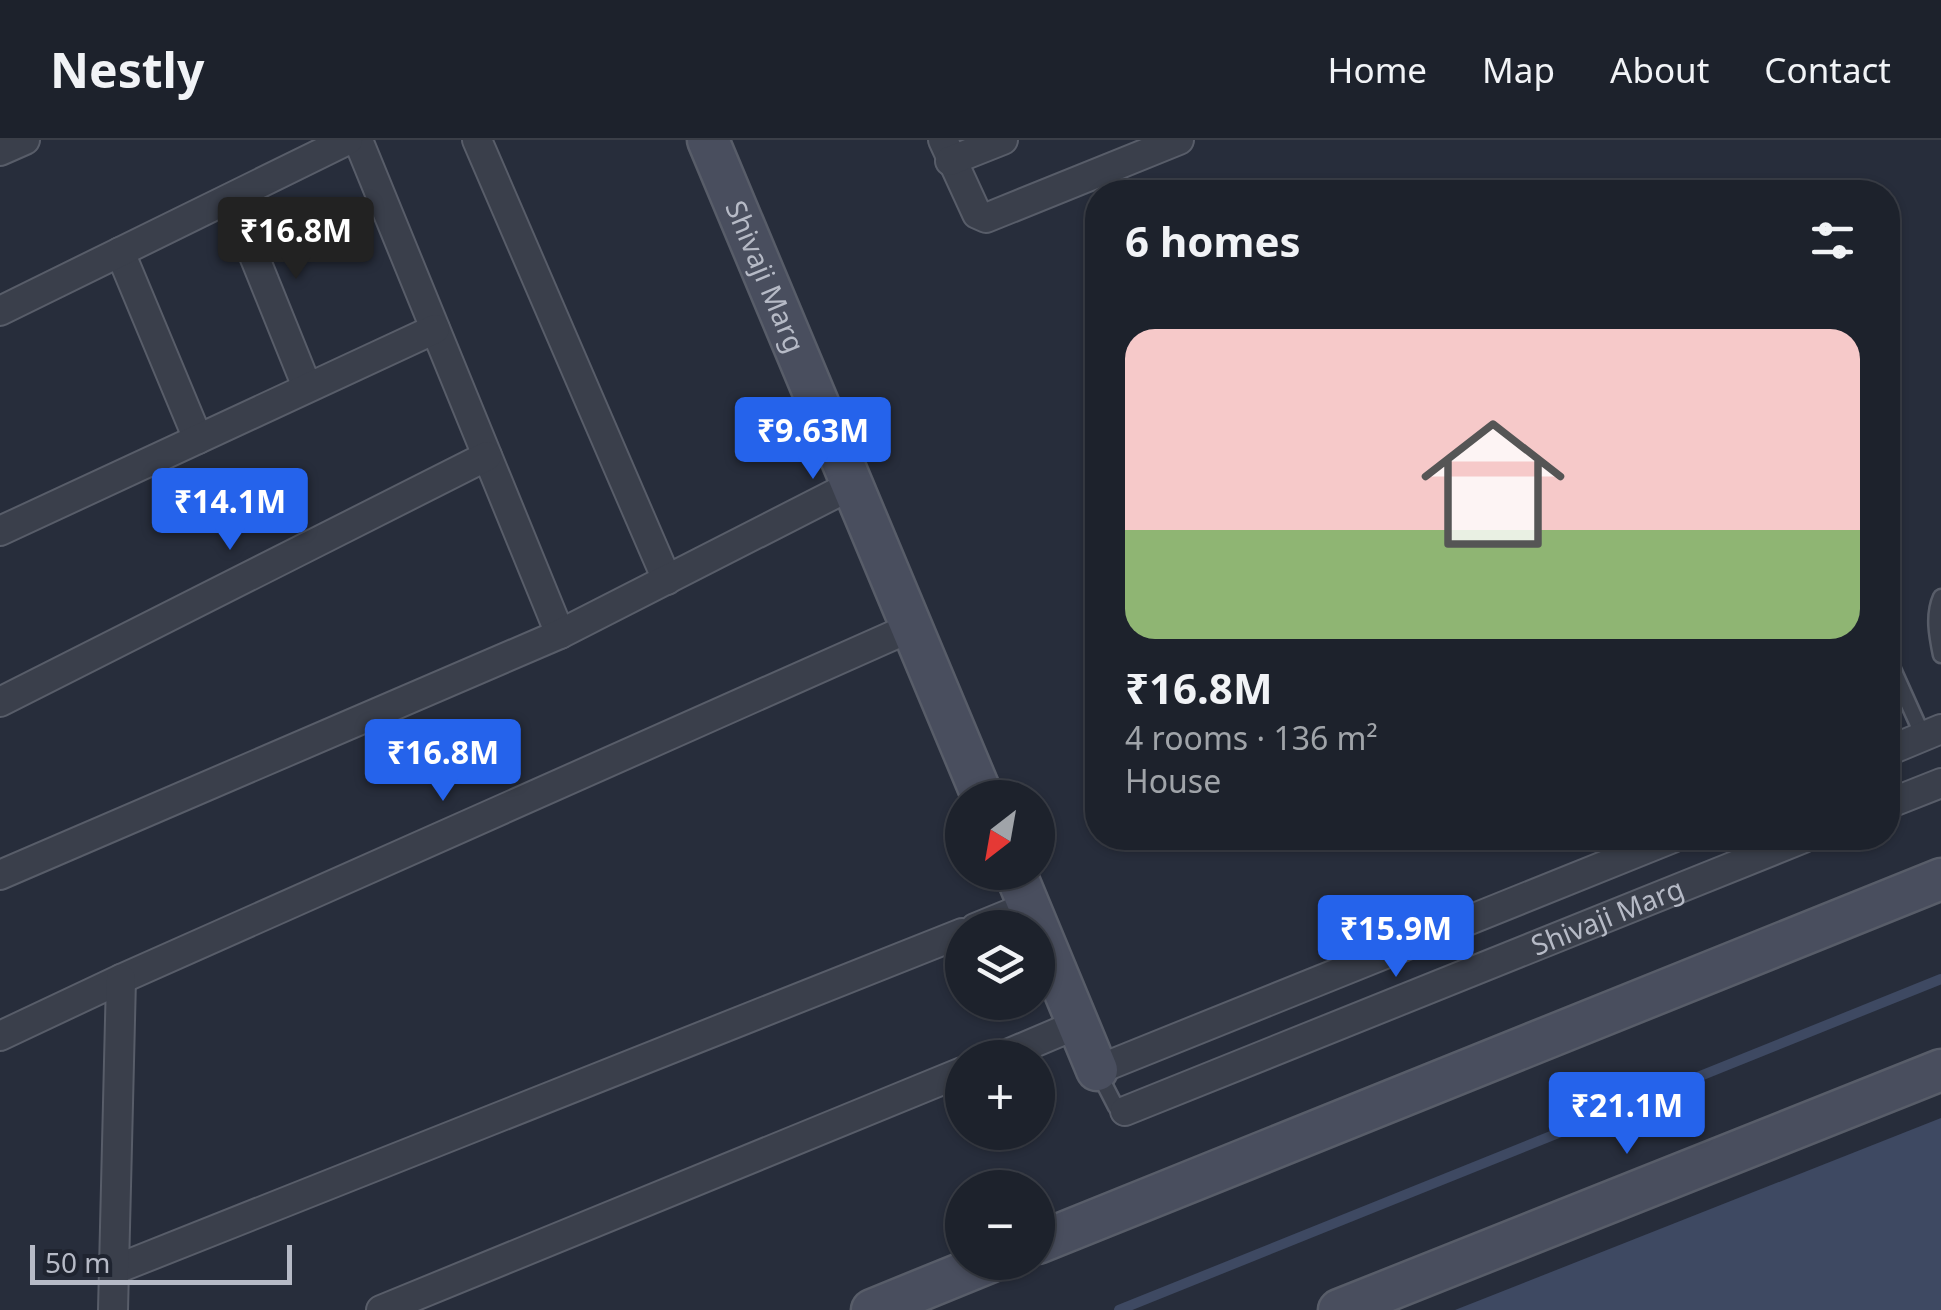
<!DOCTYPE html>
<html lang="en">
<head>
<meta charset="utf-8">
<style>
	:root { --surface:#1d222c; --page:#252a34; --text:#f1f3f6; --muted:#a0a4a9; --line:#3b3f48; --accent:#2563eb }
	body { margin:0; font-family:"Noto Sans",sans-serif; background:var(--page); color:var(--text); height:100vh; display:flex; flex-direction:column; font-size:38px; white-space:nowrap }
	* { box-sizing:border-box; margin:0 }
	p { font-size:32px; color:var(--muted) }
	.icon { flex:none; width:55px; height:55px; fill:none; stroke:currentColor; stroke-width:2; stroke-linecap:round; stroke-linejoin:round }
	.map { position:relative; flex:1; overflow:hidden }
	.drawer { position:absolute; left:1085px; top:40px; width:815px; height:670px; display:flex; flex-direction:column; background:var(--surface); border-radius:40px; box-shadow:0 2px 8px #0004,0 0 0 2px var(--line) }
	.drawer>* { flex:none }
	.needle { width:65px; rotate:211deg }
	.controls { position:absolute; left:945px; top:640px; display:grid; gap:20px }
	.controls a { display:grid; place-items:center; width:110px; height:110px; border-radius:50%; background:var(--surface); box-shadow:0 2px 8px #0004,0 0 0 2px var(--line); font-size:50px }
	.scale { position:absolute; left:30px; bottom:25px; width:262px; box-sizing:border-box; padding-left:10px; border:5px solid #b6bac6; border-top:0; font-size:28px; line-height:35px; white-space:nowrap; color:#b6bac6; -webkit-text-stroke:8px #1f2430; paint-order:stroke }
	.price { position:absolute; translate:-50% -85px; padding:0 22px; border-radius:10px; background:var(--accent); color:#fff; font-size:32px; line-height:65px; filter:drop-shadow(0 2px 5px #0008) }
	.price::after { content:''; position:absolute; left:50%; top:60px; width:30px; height:22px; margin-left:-15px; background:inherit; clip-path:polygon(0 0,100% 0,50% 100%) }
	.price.current { background:#222; color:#fff }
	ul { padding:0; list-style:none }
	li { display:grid; align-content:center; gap:20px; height:530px; padding:0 40px }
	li+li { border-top:2px solid var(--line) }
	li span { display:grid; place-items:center; height:310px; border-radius:30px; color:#555 }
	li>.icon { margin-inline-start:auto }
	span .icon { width:180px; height:180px; fill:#fffc; stroke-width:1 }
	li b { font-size:42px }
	h2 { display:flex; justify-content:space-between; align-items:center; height:120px; padding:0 40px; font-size:42px }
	header { display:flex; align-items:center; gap:60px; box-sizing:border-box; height:140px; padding:0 50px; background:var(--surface); border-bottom:2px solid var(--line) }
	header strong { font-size:48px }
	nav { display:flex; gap:55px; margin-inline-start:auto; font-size:35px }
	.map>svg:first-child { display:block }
	.water { fill:#3e4962 }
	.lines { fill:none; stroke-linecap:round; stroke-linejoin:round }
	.stream { stroke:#3e4962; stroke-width:10 }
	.lane-casing { stroke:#585d69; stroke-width:19 }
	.street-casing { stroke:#585d69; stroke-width:32 }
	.secondary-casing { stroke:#585d69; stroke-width:45 }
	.lane { stroke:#3a3f4b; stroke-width:14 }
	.street { stroke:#3a3f4b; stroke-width:28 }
	.secondary { stroke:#494e5e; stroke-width:40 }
	.labels { text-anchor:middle; stroke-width:8; stroke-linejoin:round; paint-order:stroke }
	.street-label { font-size:28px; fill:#b6bac6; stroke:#1f2430 }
</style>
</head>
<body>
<header>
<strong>Nestly</strong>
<nav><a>Home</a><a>Map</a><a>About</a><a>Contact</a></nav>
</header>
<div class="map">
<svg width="1941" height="1170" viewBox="0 0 1941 1170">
	<rect width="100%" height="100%" fill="#272d3b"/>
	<path class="water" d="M1941 978V1170H1455Z"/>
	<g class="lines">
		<path class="stream" d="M1119 1170 1941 839"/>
		<defs>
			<g id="lane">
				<path d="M1941 457C1933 475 1937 496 1941 515"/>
				<path d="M1888 518 1923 596"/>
				<path d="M1098 932 1116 967 1125 971"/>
			</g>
			<g id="street">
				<path d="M358 0 560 494"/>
				<path d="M477 0 667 440"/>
				<path d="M943 0 977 74 986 78 1179 0"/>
				<path d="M0 11 25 0"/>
				<path d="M950 21 1003 0"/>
				<path d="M231 59 307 247"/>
				<path d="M120 112 198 299"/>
				<path d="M0 171 348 0"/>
				<path d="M0 391 435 189"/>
				<path d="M0 562 487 316"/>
				<path d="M1888 611 1941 589"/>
				<path d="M1888 664 1941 643"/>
				<path d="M0 735 560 494 852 345"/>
				<path d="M975 788 1029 766"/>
				<path d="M0 896 121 839 912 487"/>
				<path d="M998 918 1078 884"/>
				<path d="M1097 930 1673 698"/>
				<path id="s1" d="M1125 971 1804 698"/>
				<path d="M114 1130 962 793"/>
				<path d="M113 1170 121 839"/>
				<path d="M381 1170 962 932"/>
			</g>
			<g id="secondary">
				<path id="s2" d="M708 0 983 658"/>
				<path d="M1015 732 1097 930"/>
				<path d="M1038 1103 1941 739"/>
				<path d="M872 1170 990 1122"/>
				<path d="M1339 1170 1941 930"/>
			</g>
		</defs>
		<use href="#lane" class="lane-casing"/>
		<use href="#street" class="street-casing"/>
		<use href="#secondary" class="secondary-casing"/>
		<use href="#lane" class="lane"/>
		<use href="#street" class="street"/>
		<use href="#secondary" class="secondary"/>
	</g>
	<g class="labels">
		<g class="street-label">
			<text dy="10" stroke="none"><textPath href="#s2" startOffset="148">Shivaji Marg</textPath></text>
			<text dy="10" stroke="none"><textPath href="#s1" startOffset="520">Shivaji Marg</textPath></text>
		</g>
	</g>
</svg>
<div class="controls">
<a><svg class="needle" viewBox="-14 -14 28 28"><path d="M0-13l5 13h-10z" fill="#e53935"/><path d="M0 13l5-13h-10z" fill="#a0a4a9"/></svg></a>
<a><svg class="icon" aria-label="layers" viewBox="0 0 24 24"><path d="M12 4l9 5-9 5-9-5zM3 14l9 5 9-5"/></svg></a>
<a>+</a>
<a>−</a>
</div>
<div class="scale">50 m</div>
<b class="price current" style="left:296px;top:142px">₹16.8M</b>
<b class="price" style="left:813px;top:342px">₹9.63M</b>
<b class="price" style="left:230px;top:413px">₹14.1M</b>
<b class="price" style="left:443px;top:664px">₹16.8M</b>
<b class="price" style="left:1396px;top:840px">₹15.9M</b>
<b class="price" style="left:1627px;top:1017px">₹21.1M</b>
<section class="drawer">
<h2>6 homes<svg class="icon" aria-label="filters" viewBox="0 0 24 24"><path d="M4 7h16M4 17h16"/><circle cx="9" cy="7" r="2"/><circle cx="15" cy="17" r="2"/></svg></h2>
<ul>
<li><span style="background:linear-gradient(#f6c9c9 65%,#8fb573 0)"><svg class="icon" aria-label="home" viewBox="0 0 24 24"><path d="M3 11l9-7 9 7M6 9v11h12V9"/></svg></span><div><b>₹16.8M</b><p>4 rooms · 136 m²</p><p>House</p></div></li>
</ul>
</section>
</div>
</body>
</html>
